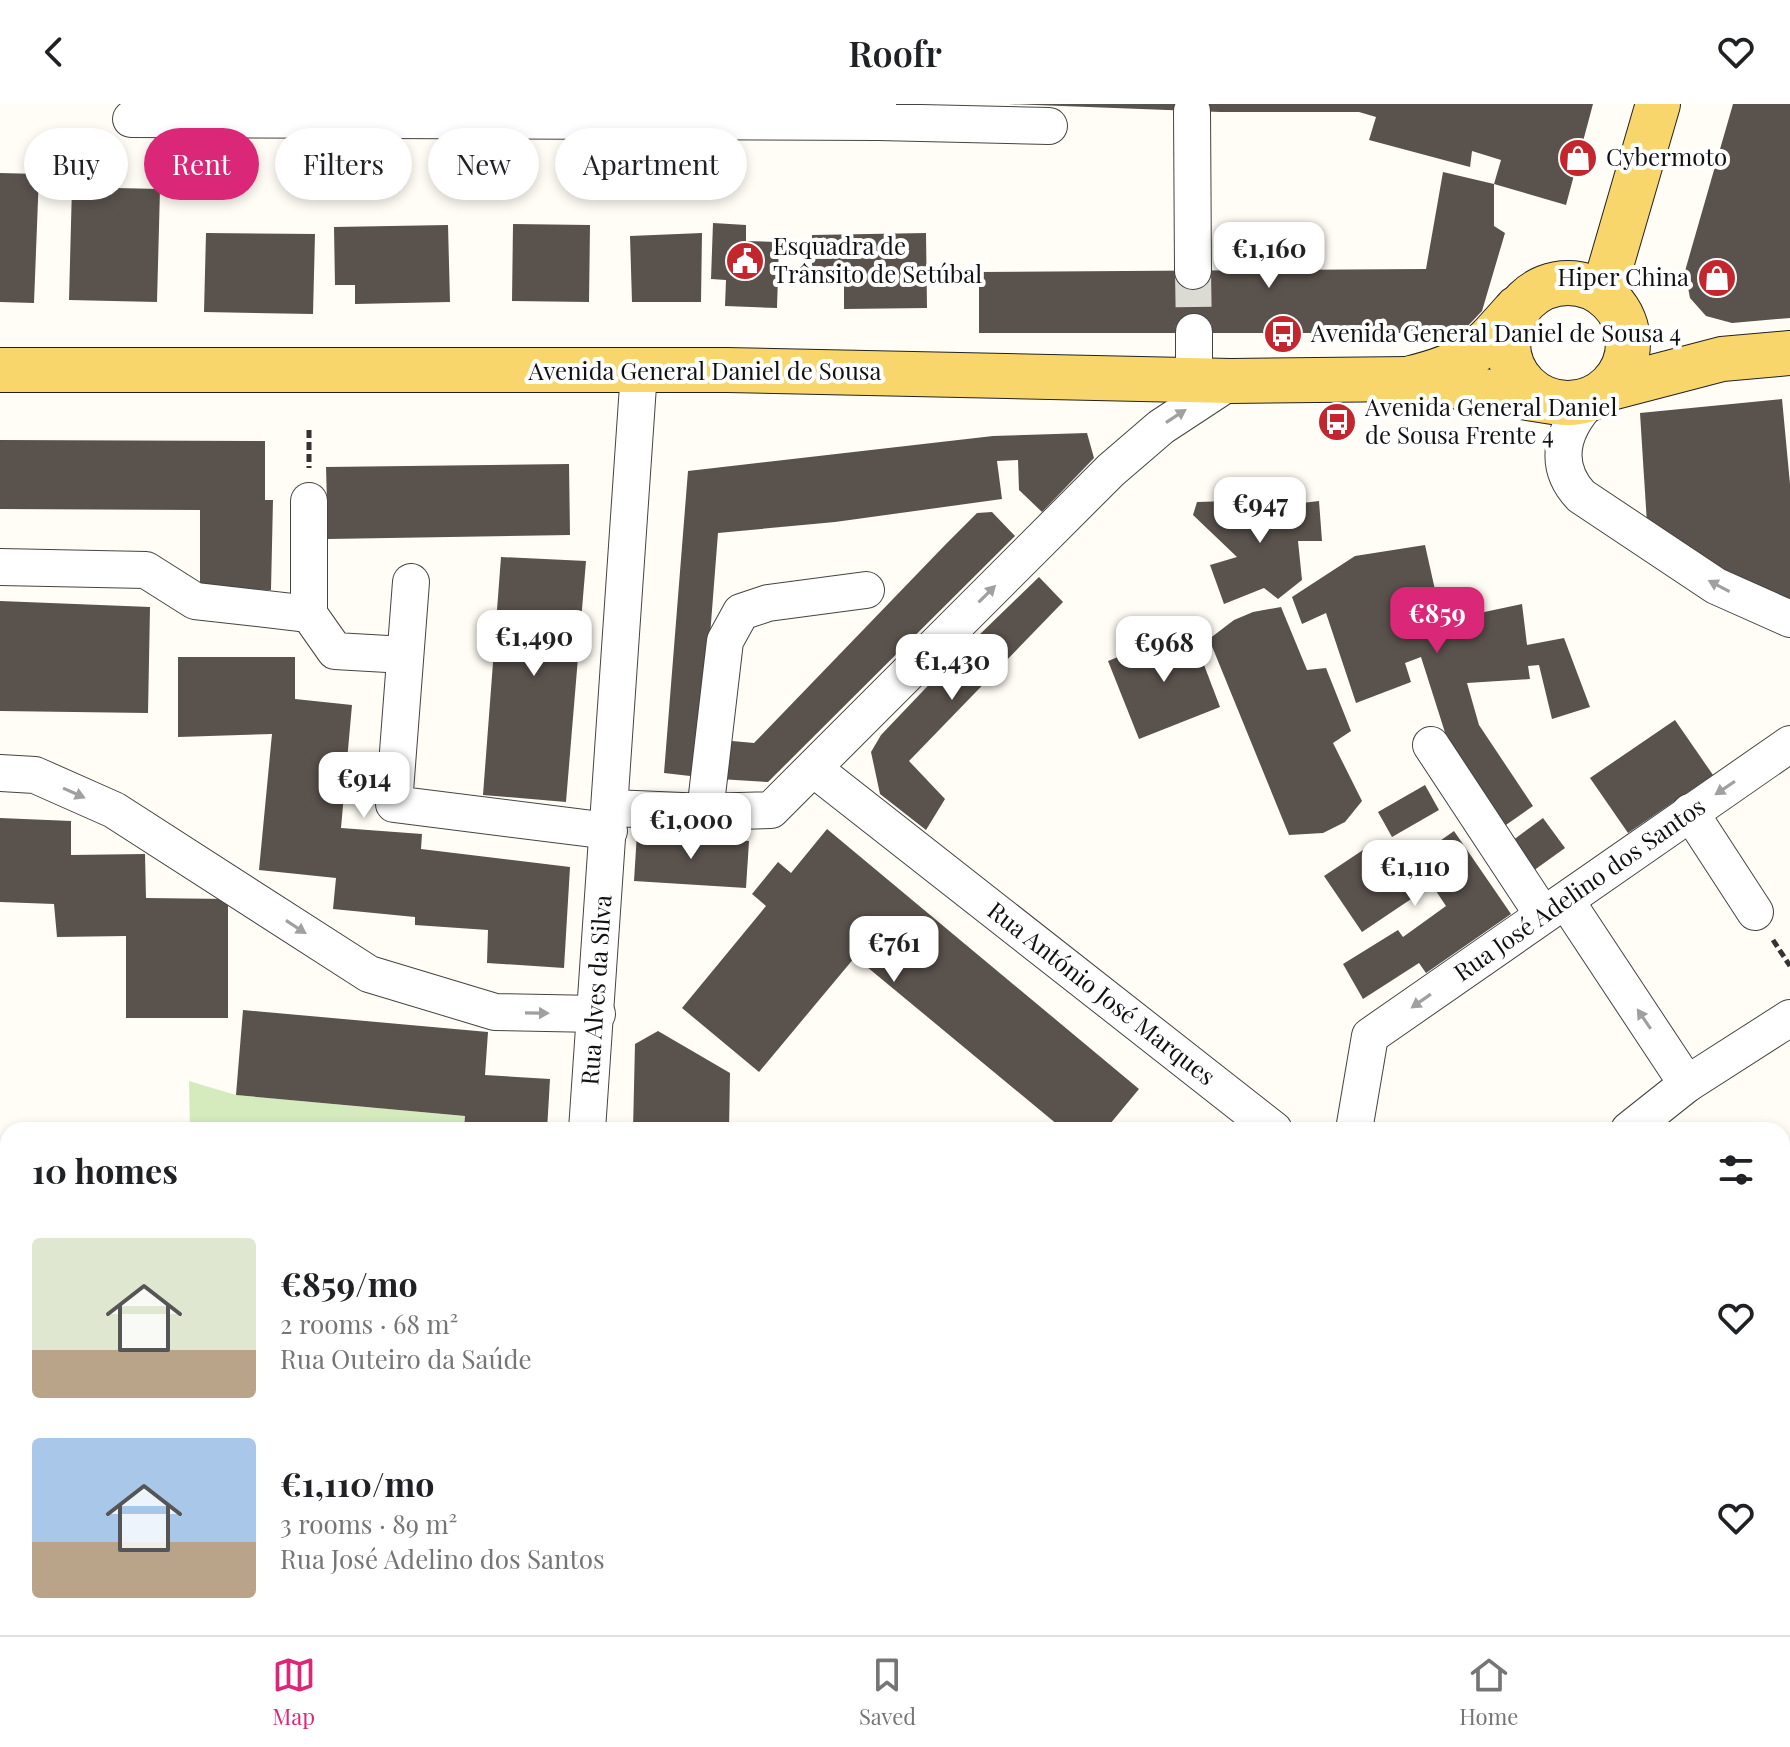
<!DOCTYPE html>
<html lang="en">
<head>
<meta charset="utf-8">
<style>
	:root { --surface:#fff; --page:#f2f2f2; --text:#202124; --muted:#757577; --line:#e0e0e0; --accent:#db2777 }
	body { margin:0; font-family:"Playfair Display",serif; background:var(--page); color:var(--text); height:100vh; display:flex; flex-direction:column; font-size:30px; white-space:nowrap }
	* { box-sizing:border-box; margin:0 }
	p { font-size:26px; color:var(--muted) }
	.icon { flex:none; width:44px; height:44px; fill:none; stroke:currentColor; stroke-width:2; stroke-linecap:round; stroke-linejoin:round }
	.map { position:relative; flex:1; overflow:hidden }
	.sheet { position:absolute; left:0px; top:1018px; width:1790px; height:514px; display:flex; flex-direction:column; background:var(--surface); border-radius:24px 24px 0 0; box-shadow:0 4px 12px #0003 }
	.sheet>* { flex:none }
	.top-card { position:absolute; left:24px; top:24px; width:800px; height:72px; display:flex; gap:16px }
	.price { position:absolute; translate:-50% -68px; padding:0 18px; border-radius:16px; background:#fff; color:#222; font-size:26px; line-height:52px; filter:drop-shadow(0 2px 4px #0008) }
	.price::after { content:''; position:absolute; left:50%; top:48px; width:24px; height:18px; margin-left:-12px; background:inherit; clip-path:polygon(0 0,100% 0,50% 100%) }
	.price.current { background:var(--accent); color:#fff }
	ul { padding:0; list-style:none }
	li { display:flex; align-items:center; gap:24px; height:200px; padding:0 32px }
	li span { display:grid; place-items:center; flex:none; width:224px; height:160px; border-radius:8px; color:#555 }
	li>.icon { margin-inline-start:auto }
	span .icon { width:96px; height:96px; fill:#fffc; stroke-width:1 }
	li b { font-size:34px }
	h2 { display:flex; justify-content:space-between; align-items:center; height:96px; padding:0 32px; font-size:34px }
	.pill { padding:0 28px; border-radius:36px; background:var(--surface); box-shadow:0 4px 12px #0003; font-size:28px; line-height:72px }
	.pill.current { background:var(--accent); color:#fff }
	header { display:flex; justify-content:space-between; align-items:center; height:104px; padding:0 32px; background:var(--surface); font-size:36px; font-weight:600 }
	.dock { display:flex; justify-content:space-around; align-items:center; height:112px; border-top:2px solid var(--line); background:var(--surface); font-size:22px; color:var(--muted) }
	.dock a { display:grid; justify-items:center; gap:4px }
	.dock .current { color:var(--accent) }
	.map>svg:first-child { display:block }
	.green { fill:#d5ebbd }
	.building { fill:#5a524d }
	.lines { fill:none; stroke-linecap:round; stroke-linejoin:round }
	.minor-tunnel { stroke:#dbdad3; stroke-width:36; stroke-dasharray:36 18; stroke-linecap:butt }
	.minor-casing { stroke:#444; stroke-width:38 }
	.major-casing { stroke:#222; stroke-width:46 }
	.path { stroke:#333; stroke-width:5; stroke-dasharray:8 4; stroke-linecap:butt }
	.minor { stroke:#fff; stroke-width:36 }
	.major { stroke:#f9d66b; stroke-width:44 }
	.oneway { fill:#a0a0a0 }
	.labels { text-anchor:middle; stroke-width:8; stroke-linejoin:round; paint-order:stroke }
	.poi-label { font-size:24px; fill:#111; stroke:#fff; text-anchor:start }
	.street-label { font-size:24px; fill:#111; stroke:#fff }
</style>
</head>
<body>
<header><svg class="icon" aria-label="back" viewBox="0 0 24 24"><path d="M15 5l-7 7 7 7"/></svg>Roofr<svg class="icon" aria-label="heart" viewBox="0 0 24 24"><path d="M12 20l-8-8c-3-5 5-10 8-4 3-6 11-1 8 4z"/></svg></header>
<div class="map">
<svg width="1790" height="1531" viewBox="0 0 1790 1531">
	<rect width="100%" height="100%" fill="#fffdf5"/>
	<path class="green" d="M189 977 236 991 465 1012 464 1026H190Z"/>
	<g class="building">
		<path d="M1008 0H1593L1566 101 1494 80 1501 56 1472 47 1470 63 1369 36 1376 13 1359 8H1220Z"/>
		<path d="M1733 0H1790V214L1732 219 1706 212 1690 194 1685 167Z"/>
		<path d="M1443 68 1494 80V122L1505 129 1482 207 1461 229H979V168L1426 165Z"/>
		<path d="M0 69 39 70 34 199 0 198Z"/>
		<path d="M72 83 160 85 157 198 69 196Z"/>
		<path d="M713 119 746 121V137L779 138 777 204 725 202 726 176 711 175Z"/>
		<path d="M513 120 590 121 589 198 512 197Z"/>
		<path d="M448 121 450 198 355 200V181H335L334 123Z"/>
		<path d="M206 129 315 130 313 210 204 208Z"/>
		<path d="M702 129 701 198H632L630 132Z"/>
		<path d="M926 129 927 204 844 205V178H812V131Z"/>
		<path d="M1782 295 1790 380V500L1730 477 1647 420 1640 309Z"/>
		<path d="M1087 329 1094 354 1042 408 1019 386 1018 356 997 357 1002 395 835 418 718 429 699 673 664 669 688 367 993 332Z"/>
		<path d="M0 336 265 337V396H273L271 486 200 485V406L0 405Z"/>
		<path d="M569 360 570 431 328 435 326 363Z"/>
		<path d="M1230 397 1234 407 1319 397 1322 437H1298L1302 476 1278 495 1264 484 1224 500 1210 461 1237 453 1193 411 1197 398Z"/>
		<path d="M992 408 1015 432 768 678 719 675 721 636 754 639 946 440 977 409Z"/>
		<path d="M1425 441 1442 517 1522 500 1527 541 1564 534 1590 603 1552 615 1539 561 1528 562 1530 575 1467 579 1479 621 1533 702 1503 723 1449 641 1421 553 1405 559 1411 578 1356 599 1326 509 1302 520 1292 493 1355 452Z"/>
		<path d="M501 453 586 457 566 698 483 691Z"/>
		<path d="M1039 473 1063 498 909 657 945 695 926 726 880 690 871 648 881 631 942 567Z"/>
		<path d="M0 497 150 503 148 609 0 607Z"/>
		<path d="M1281 503 1307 566 1326 564 1351 627 1333 639 1362 697 1345 718 1323 729 1289 731 1209 535 1234 516 1253 508Z"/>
		<path d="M1190 524 1220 603 1139 635 1108 557Z"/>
		<path d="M178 553H295V595L352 601 341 724 422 730 421 745 570 763 564 864 487 859 488 826 415 821V813L333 805 336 774 259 766 272 630 178 633Z"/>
		<path d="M1675 616 1713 671 1628 729 1590 674Z"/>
		<path d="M1425 681 1439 706 1392 733 1378 708Z"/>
		<path d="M0 714 71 717V751L145 750 146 794 228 795V914H126V832L57 833 54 800 0 798Z"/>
		<path d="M1543 714 1565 744 1533 767 1512 737Z"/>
		<path d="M827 725 1139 985 1105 1026H1064L855 853 759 968 682 904 766 802 752 790 778 758 791 769Z"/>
		<path d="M1454 727 1511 810 1426 869 1419 859 1363 895 1343 860 1398 826 1403 833 1446 802 1432 781 1362 828 1324 772 1375 738 1393 765 1411 752 1413 756Z"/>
		<path d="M637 729 749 737 746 784 634 777Z"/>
		<path d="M243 906 488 928 485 971 550 975 547 1026H464L465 1012 236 991Z"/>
		<path d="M658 927 730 969 729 1026H633L635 940Z"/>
		<path d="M5 1274 8 1275V1450L0 1448V1287Z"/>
		<path d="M769 1524H855L852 1531H767Z"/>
		<path d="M893 1524H971L957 1531H891Z"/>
		<path d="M980 1524H1098L1104 1531H967Z"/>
		<path d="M1102 1524H1158L1150 1531H1108Z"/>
		<path d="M1580 1524H1778L1783 1531H1585Z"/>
	</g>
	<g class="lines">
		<path class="minor-tunnel" d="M1193 167 1194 228"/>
		<defs>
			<g id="minor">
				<path d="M878 0V18L1049 22"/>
				<path d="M1192 7 1193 167"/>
				<path d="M131 15 878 18"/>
				<path d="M1194 228V276"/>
				<path d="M1591 295C1563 324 1551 360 1581 392L1716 482 1790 515"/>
				<path d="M309 397V510"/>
				<path d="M0 463 146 466 195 497 309 510 335 547 405 551"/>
				<path d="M411 478 394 700 609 727"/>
				<path d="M1431 641 1543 811"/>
				<path d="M814 665 1274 1026"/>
				<path d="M0 669 35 671 114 706 369 870 495 908 597 910"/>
				<path d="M612 704 705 708 771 706 1111 366 1161 323 1231 277"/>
				<path d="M705 708 725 537 741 508 768 499 866 486"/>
				<path d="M1690 708 1755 808"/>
				<path d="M1566 797 1687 980"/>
				<path d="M587 1026 639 267"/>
				<path d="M1354 1026 1370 932 1790 640"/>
				<path d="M1629 1026 1687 980 1790 914"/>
				<path d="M1782 1158 1790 1164"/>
				<path d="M0 1265 8 1260"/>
				<path d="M0 1490 8 1493"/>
				<path d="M95 1524 115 1531"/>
				<path d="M694 1524 696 1531"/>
				<path d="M1275 1531 1276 1524"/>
			</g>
			<g id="major">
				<circle cx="1568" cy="239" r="60"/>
				<path d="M1603 189 1658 0"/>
				<path d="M0 266H727L1231 277 1409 275 1553 298"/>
				<path d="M1411 274C1469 260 1478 248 1517 204"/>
				<path d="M1607 285 1722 255 1790 249"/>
			</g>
		</defs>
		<use href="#minor" class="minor-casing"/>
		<use href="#major" class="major-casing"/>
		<g class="path">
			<path d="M309 326V364"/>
			<path d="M1773 836 1790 862"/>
		</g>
		<use href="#minor" class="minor"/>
		<use href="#major" class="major"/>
	</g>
	<defs><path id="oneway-solid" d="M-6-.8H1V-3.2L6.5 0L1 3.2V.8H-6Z" transform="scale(2)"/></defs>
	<g class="oneway">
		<use href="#oneway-solid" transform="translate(1176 312) rotate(-33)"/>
		<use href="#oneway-solid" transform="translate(1719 482) rotate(-152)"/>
		<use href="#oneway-solid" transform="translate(987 490) rotate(-45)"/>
		<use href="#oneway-solid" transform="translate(1725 684) rotate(146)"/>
		<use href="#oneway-solid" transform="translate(74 689) rotate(24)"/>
		<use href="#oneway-solid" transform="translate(296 823) rotate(33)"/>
		<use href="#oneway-solid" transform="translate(1421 897) rotate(145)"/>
		<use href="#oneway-solid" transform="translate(537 909) rotate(1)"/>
		<use href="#oneway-solid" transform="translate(1644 915) rotate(-124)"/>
	</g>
	<defs>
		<symbol id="shop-disc" viewBox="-11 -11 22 22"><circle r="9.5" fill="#c4262e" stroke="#fff"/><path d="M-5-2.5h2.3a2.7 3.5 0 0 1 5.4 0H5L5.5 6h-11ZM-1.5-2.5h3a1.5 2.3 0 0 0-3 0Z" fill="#fff"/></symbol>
		<symbol id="civic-disc" viewBox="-11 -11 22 22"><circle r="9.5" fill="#c4262e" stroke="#fff"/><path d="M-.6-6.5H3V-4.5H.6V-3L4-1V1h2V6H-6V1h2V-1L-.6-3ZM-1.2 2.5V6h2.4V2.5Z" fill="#fff"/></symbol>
		<symbol id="bus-disc" viewBox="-11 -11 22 22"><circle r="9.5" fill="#c4262e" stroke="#fff"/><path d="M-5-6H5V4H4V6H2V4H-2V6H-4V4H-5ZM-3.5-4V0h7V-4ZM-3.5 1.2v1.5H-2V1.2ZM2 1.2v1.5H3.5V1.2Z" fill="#fff"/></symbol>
	</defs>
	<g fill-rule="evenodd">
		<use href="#shop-disc" x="1556" y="32" width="44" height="44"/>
		<use href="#civic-disc" x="723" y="135" width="44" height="44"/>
		<use href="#shop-disc" x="1695" y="152" width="44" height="44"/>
		<use href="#bus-disc" x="1261" y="208" width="44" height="44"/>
		<use href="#bus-disc" x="1315" y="296" width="44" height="44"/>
	</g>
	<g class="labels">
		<g class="poi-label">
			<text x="1606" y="62">Cybermoto</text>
			<text x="773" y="151">Esquadra de<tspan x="773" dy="28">Trânsito de Setúbal</tspan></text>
			<text x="1689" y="182" text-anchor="end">Hiper China</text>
			<text x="1311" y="238">Avenida General Daniel de Sousa 4</text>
			<text x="1365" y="312">Avenida General Daniel<tspan x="1365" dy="28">de Sousa Frente 4</tspan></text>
		</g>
		<g class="street-label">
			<text x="705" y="276">Avenida General Daniel de Sousa</text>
			<text transform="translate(1580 786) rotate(-35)" y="8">Rua José Adelino dos Santos</text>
			<text transform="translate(597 886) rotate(-86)" y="8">Rua Alves da Silva</text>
			<text transform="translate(1101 890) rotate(38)" y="8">Rua António José Marques</text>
		</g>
	</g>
</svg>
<b class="price" style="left:1269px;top:186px">€1,160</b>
<b class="price" style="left:1260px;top:441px">€947</b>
<b class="price current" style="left:1437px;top:551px">€859</b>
<b class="price" style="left:534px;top:574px">€1,490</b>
<b class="price" style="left:1164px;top:580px">€968</b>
<b class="price" style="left:952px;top:598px">€1,430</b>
<b class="price" style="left:364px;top:716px">€914</b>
<b class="price" style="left:691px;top:757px">€1,000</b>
<b class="price" style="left:1415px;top:804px">€1,110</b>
<b class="price" style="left:894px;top:880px">€761</b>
<div class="top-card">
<a class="pill">Buy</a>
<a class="pill current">Rent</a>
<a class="pill">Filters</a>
<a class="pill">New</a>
<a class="pill">Apartment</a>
</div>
<section class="sheet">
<h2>10 homes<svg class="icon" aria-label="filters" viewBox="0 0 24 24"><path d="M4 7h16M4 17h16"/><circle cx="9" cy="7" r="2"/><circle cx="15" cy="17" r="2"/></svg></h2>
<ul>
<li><span style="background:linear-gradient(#dfe7d0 70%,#b9a48a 0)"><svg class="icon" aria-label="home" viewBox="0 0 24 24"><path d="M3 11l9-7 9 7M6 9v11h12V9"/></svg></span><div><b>€859/mo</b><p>2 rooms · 68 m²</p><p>Rua Outeiro da Saúde</p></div><svg class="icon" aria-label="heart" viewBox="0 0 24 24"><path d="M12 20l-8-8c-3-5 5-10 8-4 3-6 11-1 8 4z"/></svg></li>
<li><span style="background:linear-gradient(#a9c7e8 65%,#b9a48a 0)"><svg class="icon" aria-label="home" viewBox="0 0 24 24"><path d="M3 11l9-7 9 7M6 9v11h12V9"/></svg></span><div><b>€1,110/mo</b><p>3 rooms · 89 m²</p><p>Rua José Adelino dos Santos</p></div><svg class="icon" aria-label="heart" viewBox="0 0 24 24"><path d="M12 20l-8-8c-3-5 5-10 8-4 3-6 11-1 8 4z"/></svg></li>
</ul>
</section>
</div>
<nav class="dock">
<a class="current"><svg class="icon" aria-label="map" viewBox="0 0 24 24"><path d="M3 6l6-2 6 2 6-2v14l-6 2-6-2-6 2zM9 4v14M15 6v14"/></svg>Map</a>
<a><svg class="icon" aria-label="saved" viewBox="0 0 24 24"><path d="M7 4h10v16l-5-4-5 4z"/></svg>Saved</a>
<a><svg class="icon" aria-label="home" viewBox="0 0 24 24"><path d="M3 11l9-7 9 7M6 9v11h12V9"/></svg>Home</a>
</nav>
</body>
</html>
